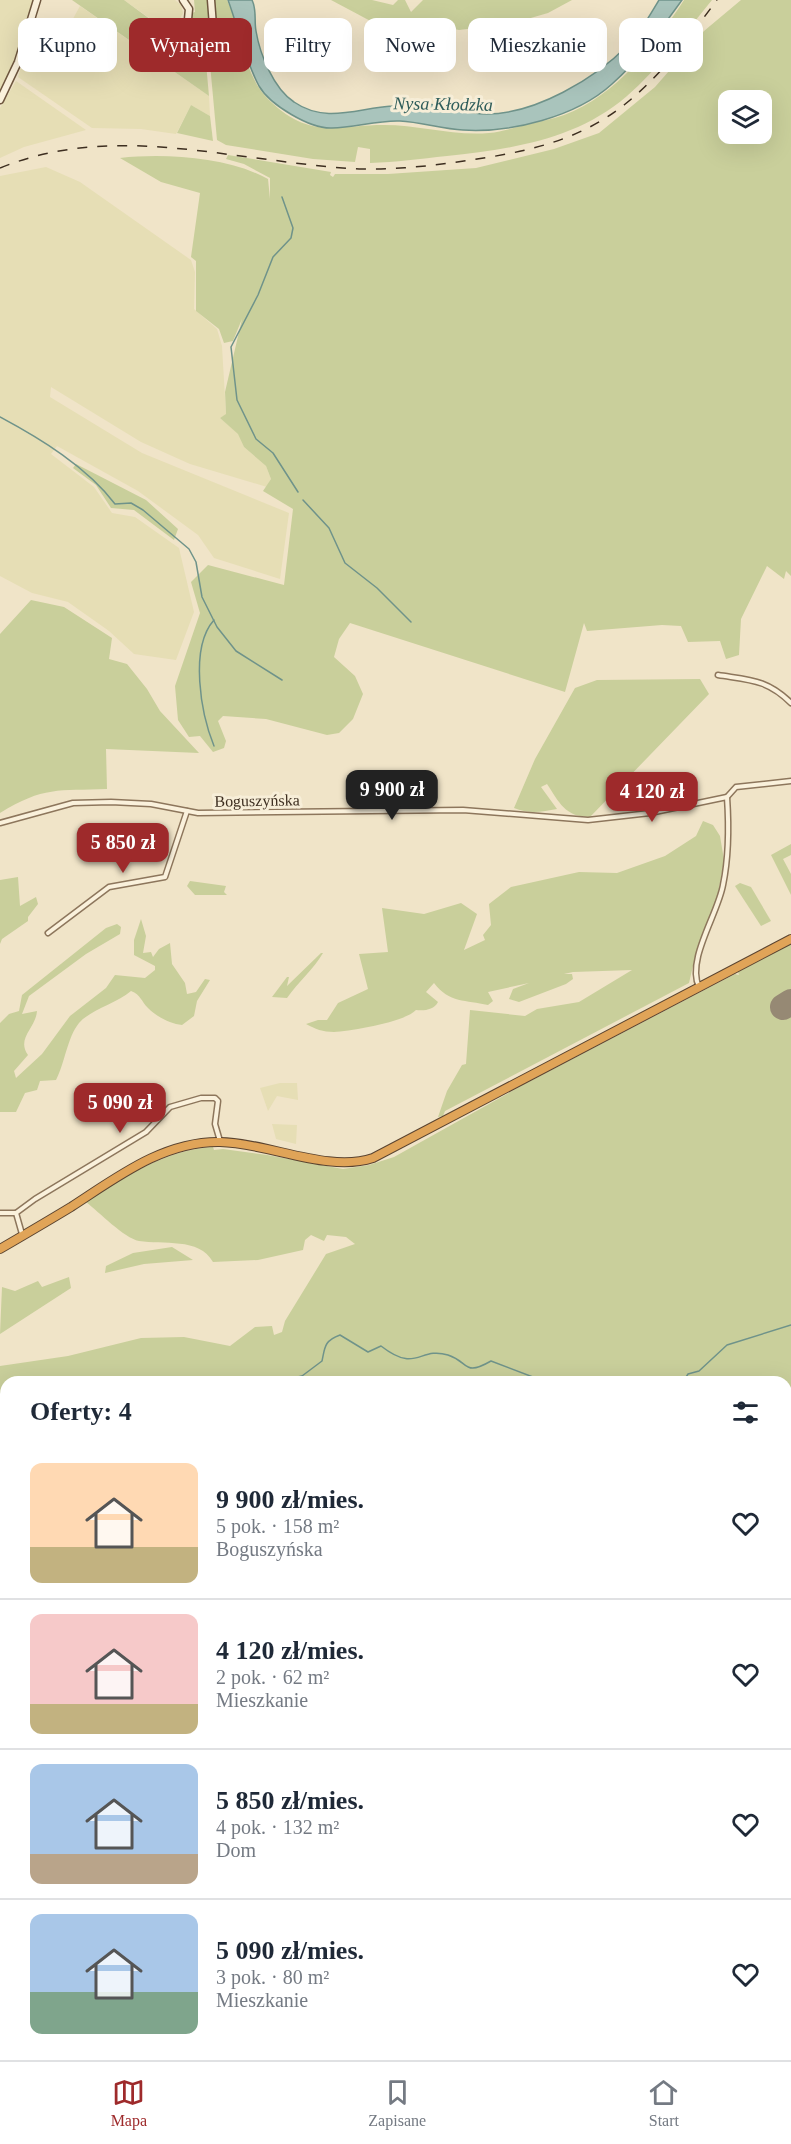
<!DOCTYPE html>
<html lang="pl">
<head>
<meta charset="utf-8">
<style>
	:root { --surface:#fff; --page:#f6f6f7; --text:#1f2937; --muted:#747a83; --line:#e0e1e3; --accent:#9e2a2b }
	body { margin:0; font-family:Georgia,serif; background:var(--page); color:var(--text); height:100vh; display:flex; flex-direction:column; font-size:22px; white-space:nowrap }
	* { box-sizing:border-box; margin:0 }
	p { font-size:20px; color:var(--muted) }
	.icon { flex:none; width:33px; height:33px; fill:none; stroke:currentColor; stroke-width:2; stroke-linecap:round; stroke-linejoin:round }
	.map { position:relative; flex:1; overflow:hidden }
	.details { position:absolute; left:0px; top:1376px; width:792px; height:686px; display:flex; flex-direction:column; background:var(--surface); border-radius:18px 18px 0 0; box-shadow:0 6px 24px #0002 }
	.details>* { flex:none }
	.hud { position:absolute; left:18px; top:18px; width:756px; height:54px; display:flex; gap:12px }
	.buttons { position:absolute; left:718px; top:90px; display:grid; gap:12px }
	.buttons a { display:grid; place-items:center; width:54px; height:54px; border-radius:12px; background:var(--surface); box-shadow:0 6px 24px #0002; font-size:30px }
	.price { position:absolute; translate:-50% -51px; padding:0 14px; border-radius:12px; background:var(--accent); color:#fff; font-size:20px; line-height:39px; filter:drop-shadow(0 2px 3px #0008) }
	.price::after { content:''; position:absolute; left:50%; top:36px; width:18px; height:14px; margin-left:-9px; background:inherit; clip-path:polygon(0 0,100% 0,50% 100%) }
	.price.active { background:#222; color:#fff }
	ul { padding:0; list-style:none }
	li { display:flex; align-items:center; gap:18px; height:150px; padding:0 30px }
	li+li { border-top:2px solid var(--line) }
	li span { display:grid; place-items:center; flex:none; width:168px; height:120px; border-radius:12px; color:#555 }
	li>.icon { margin-inline-start:auto }
	span .icon { width:72px; height:72px; fill:#fffc; stroke-width:1 }
	li b { font-size:26px }
	h2 { display:flex; justify-content:space-between; align-items:center; height:72px; padding:0 30px; font-size:26px }
	.chip { padding:0 21px; border-radius:12px; background:var(--surface); box-shadow:0 6px 24px #0002; font-size:21px; line-height:54px }
	.chip.active { background:var(--accent); color:#fff }
	.tab-bar { display:flex; justify-content:space-around; align-items:center; height:84px; border-top:2px solid var(--line); background:var(--surface); font-size:16px; color:var(--muted) }
	.tab-bar a { display:grid; justify-items:center; gap:3px }
	.tab-bar .active { color:var(--accent) }
	.map>svg:first-child { display:block }
	.farmland { fill:#e6deb5 }
	.green { fill:#c9cf9b; fill-rule:evenodd }
	.water { fill:#a9c4bc; stroke:#6f938a; stroke-width:1.5 }
	.lines { fill:none; stroke-linecap:round; stroke-linejoin:round }
	.stream { stroke:#6f938a; stroke-width:1.5 }
	.runway { stroke:#968974; stroke-width:26 }
	.street-casing { stroke:#8d765c; stroke-width:7 }
	.secondary-casing { stroke:#6f573f; stroke-width:9 }
	.highway-casing { stroke:#5b4430; stroke-width:10 }
	.street { stroke:#faf1dc; stroke-width:4 }
	.secondary { stroke:#faf1dc; stroke-width:6 }
	.highway { stroke:#e0a458; stroke-width:8 }
	.rail { stroke:#3d2e20; stroke-width:1.5; stroke-dasharray:10 10; stroke-linecap:butt }
	.labels { text-anchor:middle; stroke-width:6; stroke-linejoin:round; paint-order:stroke }
	.street-label { font-size:16px; fill:#3d2e20; stroke:#f7eed8 }
	.water-label { font-size:18px; font-style:italic; fill:#2f5d5a; stroke:#f7eed8 }
</style>
</head>
<body>
<div class="map">
<svg width="791" height="2060" viewBox="0 0 791 2060">
	<rect width="100%" height="100%" fill="#f0e4c8"/>
	<g class="farmland">
		<path d="M0 0H33L14 63 0 93Z"/>
		<path d="M124 0H175L181 5 183 13 172 34Z"/>
		<path d="M80 6 209 96 210 116 191 105 176 134 141 129 92 128 18 77 32 31 57 48Z"/>
		<path d="M16 81 86 130 24 147 0 158V108Z"/>
		<path d="M46 167 80 182 191 260 195 272 194 309 217 329 222 346 226 415 220 418 239 434 244 447 266 466 271 479 267 487 190 464 141 442 51 387 50 397 142 453 289 513 280 579 214 558 198 535 138 491 57 446 51 454 94 487 112 513 135 517 179 548 194 612 176 660 134 654 109 631 68 602 32 593 0 576V176Z"/>
		<path d="M280 1083H297L298 1100 277 1096 268 1111 260 1088Z"/>
		<path d="M272 1124 297 1125 296 1144 276 1139Z"/>
		<path d="M6 1455V1612H0V1504Z"/>
	</g>
	<g class="green">
		<path d="M72 0H124L177 39 186 15 195 12 194 0H227C242 32 243 75 269 100 310 140 336 125 384 125 419 125 453 136 489 133 502 132 516 127 529 124 540 121 553 119 564 115 617 95 654 46 684 0H712C685 33 659 68 627 96 576 140 511 149 447 156 420 159 396 162 370 163V149L358 147 355 162 313 159 226 145 217 140 210 64 203 59 188 56 179 43 184 56 206 63 209 96Z"/>
		<path d="M331 0H372L393 5 398 0H405L411 12 423 0H572L548 13 510 24 459 30 435 25H378Z"/>
		<path d="M741 0H791V576L786 571 784 579 767 566 741 619 739 655 726 659 720 641 688 642 681 626 662 625 587 631 584 623 565 692 350 623 339 639 334 657 355 676 363 694 353 719 339 733 327 735 266 719 223 716 218 721 226 741 224 748 213 752 200 736 189 737 178 720 175 686 200 613 191 582 208 565 284 585 293 509 263 491 271 479 266 466 244 447 238 434 220 418 226 414 225 392 242 319 233 341 224 343 219 329 196 311V261L191 257 200 193 161 182 120 158C165 153 228 157 268 179L270 199V178L244 164 226 159 228 155 331 172 330 175 333 177 335 174H388L476 168 554 149 599 133 655 87 704 31ZM762 100V134H729V100Z"/>
		<path d="M191 105 210 116 213 141 177 133Z"/>
		<path d="M76 464 146 500 178 529 174 540 134 510 111 508 96 485 73 468Z"/>
		<path d="M31 600 64 607 112 638 109 659 127 664 147 689 160 711 199 753 106 749 107 789C58 791 44 786 0 813V634Z"/>
		<path d="M700 679 709 694 590 817C565 817 559 802 547 784L541 787 557 809C542 812 528 814 514 808L535 759 575 688 597 680Z"/>
		<path d="M703 821 713 825 720 836 724 860 717 900 696 953 689 983 445 1111 443 1116 438 1117 447 1091 462 1065 466 1064 470 1010 525 1016 537 1009 579 1002 632 970 573 972 564 974H572L573 979 566 984 519 1002 509 999 513 989 529 983 488 992 493 1001 488 1005C466 1000 449 1003 434 983L426 992 438 1002C434 1010 424 1011 416 1010 405 1022 351 1031 334 1032 323 1032 315 1029 306 1024L318 1020H327L338 1003 368 989 359 954 388 952 382 908 424 914 461 903 477 914 464 950 485 940 483 935 491 925 489 904 511 887 579 872 617 873 665 856 696 836Z"/>
		<path d="M791 844V855L783 859 791 874V895L771 855Z"/>
		<path d="M18 877 20 906 36 897 38 904 28 917V921L2 939 0 944V880Z"/>
		<path d="M190 881 226 886 224 892 227 895H195L187 886Z"/>
		<path d="M740 883 751 887 771 921 761 926 735 886Z"/>
		<path d="M141 919 146 936 143 953 151 952 153 957 159 949 170 943 172 964 185 983 187 994 196 992 205 979 210 980 197 1001 194 1016 182 1025C170 1024 156 1016 148 1008 141 1001 141 995 131 991 117 1003 90 1010 79 1023 67 1038 65 1063 56 1080L40 1081 37 1090 25 1093 16 1112H0V1023L9 1014 19 1011 22 995 106 928 117 924 121 927 120 934 86 954 29 996 22 1014 37 1011C36 1028 16 1038 28 1055L14 1071 16 1078 42 1054 70 1016 106 988 115 975 145 978 155 970V966L134 955V940Z"/>
		<path d="M791 944V1841H786V1382H6V1416L0 1417V1366L68 1356 141 1338 184 1337 230 1346 255 1327 272 1326 274 1335 282 1332 285 1321 326 1254 355 1244 346 1237 327 1235 324 1241 311 1235 305 1240 303 1250 258 1260 213 1262C199 1237 163 1245 139 1241 124 1238 99 1212 86 1202 124 1177 165 1150 213 1147L214 1150 223 1149 267 1155 343 1169 369 1165 394 1157 523 1085 735 974 739 975 738 972Z"/>
		<path d="M321 953H323C314 969 298 982 287 998L272 997 287 977H289L287 986Z"/>
		<path d="M172 1247 193 1260 144 1264 105 1273 106 1266 133 1253Z"/>
		<path d="M69 1277 71 1288 0 1334 2 1287 15 1291 38 1281 42 1287Z"/>
		<path d="M0 1612H6V1735L0 1736Z"/>
		<path d="M151 2055H443L444 2060H153Z"/>
	</g>
	<path class="water" d="M228 0H252C257 10 254 21 256 31 260 55 274 89 294 102 326 124 358 108 392 106 404 105 417 103 429 104 448 107 467 114 487 114 535 114 595 79 628 45 640 33 650 15 659 0H682C661 29 639 60 612 84 576 117 511 133 463 130 442 129 421 122 400 121 377 120 354 128 332 128 310 129 270 105 259 86 245 60 238 27 228 0Z"/>
	<g class="lines">
		<g class="stream">
			<path d="M282 197 293 228 291 238 273 257 258 295 231 347 237 400 256 439 273 453 298 492"/>
			<path d="M0 417C41 439 87 467 115 504L131 503 143 510 189 549 196 562 202 597 217 627 236 651 282 680"/>
			<path d="M303 500 329 528 345 563 377 588 411 622"/>
			<path d="M214 620C189 648 201 714 214 746"/>
			<path d="M122 1382 125 1379 128 1382"/>
			<path d="M274 1382 302 1376 322 1361C325 1347 324 1341 340 1335L368 1352 381 1346C417 1374 419 1346 448 1355 470 1362 463 1377 491 1361L546 1382"/>
			<path d="M683 1382 688 1374 699 1371 727 1345 791 1325"/>
			<path d="M0 1405 6 1401"/>
			<path d="M786 1802 791 1801"/>
			<path d="M0 1914 6 1912"/>
			<path d="M786 2007 791 2012"/>
		</g>
		<path class="runway" d="M783 1007 791 1002"/>
		<defs>
			<g id="street">
				<path d="M718 675C749 680 767 679 791 703"/>
				<path d="M0 823 73 803 111 802 151 804 198 813 463 810 588 820 650 813 727 797 736 787 791 781"/>
				<path d="M48 933 109 887 165 877 187 811"/>
				<path d="M699 987C686 960 718 914 723 885 729 856 729 826 727 797"/>
				<path d="M0 1213H16"/>
				<path d="M22 1234 16 1213 35 1199 146 1132 170 1107 201 1098H215L218 1101 215 1124 220 1141"/>
				<path d="M786 1862 791 1857"/>
				<path d="M786 1868 791 1878"/>
				<path d="M454 2055 455 2060"/>
			</g>
			<g id="secondary">
				<path d="M183 0 189 9 186 40 194 46 201 44 213 26 211 0"/>
				<path d="M0 100 18 62 37 0"/>
				<path d="M0 1908 6 1905"/>
				<path d="M786 2000 791 2007"/>
			</g>
			<path id="highway" d="M0 1249C24 1235 48 1221 71 1207 116 1178 163 1141 220 1142 269 1143 328 1173 373 1158L791 939"/>
		</defs>
		<use href="#street" class="street-casing"/>
		<use href="#secondary" class="secondary-casing"/>
		<use href="#highway" class="highway-casing"/>
		<use href="#street" class="street"/>
		<use href="#secondary" class="secondary"/>
		<use href="#highway" class="highway"/>
		<path class="rail" d="M0 168C77 137 152 144 233 155 275 160 317 167 359 169 403 170 447 164 490 157 539 149 585 136 624 105 661 76 689 37 717 0"/>
	</g>
	<g class="labels">
		<g class="street-label">
			<text transform="translate(257 800) rotate(-1)" y="6">Boguszyńska</text>
		</g>
		<g class="water-label">
			<text transform="translate(443 104) rotate(1)" y="6">Nysa Kłodzka</text>
		</g>
	</g>
</svg>
<div class="buttons">
<a><svg class="icon" aria-label="layers" viewBox="0 0 24 24"><path d="M12 4l9 5-9 5-9-5zM3 14l9 5 9-5"/></svg></a>
</div>
<b class="price active" style="left:392px;top:821px">9 900 zł</b>
<b class="price" style="left:652px;top:823px">4 120 zł</b>
<b class="price" style="left:123px;top:874px">5 850 zł</b>
<b class="price" style="left:120px;top:1134px">5 090 zł</b>
<div class="hud">
<a class="chip">Kupno</a>
<a class="chip active">Wynajem</a>
<a class="chip">Filtry</a>
<a class="chip">Nowe</a>
<a class="chip">Mieszkanie</a>
<a class="chip">Dom</a>
</div>
<section class="details">
<h2>Oferty: 4<svg class="icon" aria-label="filters" viewBox="0 0 24 24"><path d="M4 7h16M4 17h16"/><circle cx="9" cy="7" r="2"/><circle cx="15" cy="17" r="2"/></svg></h2>
<ul>
<li><span style="background:linear-gradient(#ffd9b3 70%,#c2b280 0)"><svg class="icon" aria-label="home" viewBox="0 0 24 24"><path d="M3 11l9-7 9 7M6 9v11h12V9"/></svg></span><div><b>9 900 zł/mies.</b><p>5 pok. · 158 m²</p><p>Boguszyńska</p></div><svg class="icon" aria-label="heart" viewBox="0 0 24 24"><path d="M12 20l-8-8c-3-5 5-10 8-4 3-6 11-1 8 4z"/></svg></li>
<li><span style="background:linear-gradient(#f6c9c9 75%,#c2b280 0)"><svg class="icon" aria-label="home" viewBox="0 0 24 24"><path d="M3 11l9-7 9 7M6 9v11h12V9"/></svg></span><div><b>4 120 zł/mies.</b><p>2 pok. · 62 m²</p><p>Mieszkanie</p></div><svg class="icon" aria-label="heart" viewBox="0 0 24 24"><path d="M12 20l-8-8c-3-5 5-10 8-4 3-6 11-1 8 4z"/></svg></li>
<li><span style="background:linear-gradient(#a9c7e8 75%,#b9a48a 0)"><svg class="icon" aria-label="home" viewBox="0 0 24 24"><path d="M3 11l9-7 9 7M6 9v11h12V9"/></svg></span><div><b>5 850 zł/mies.</b><p>4 pok. · 132 m²</p><p>Dom</p></div><svg class="icon" aria-label="heart" viewBox="0 0 24 24"><path d="M12 20l-8-8c-3-5 5-10 8-4 3-6 11-1 8 4z"/></svg></li>
<li><span style="background:linear-gradient(#a9c7e8 65%,#7fa58c 0)"><svg class="icon" aria-label="home" viewBox="0 0 24 24"><path d="M3 11l9-7 9 7M6 9v11h12V9"/></svg></span><div><b>5 090 zł/mies.</b><p>3 pok. · 80 m²</p><p>Mieszkanie</p></div><svg class="icon" aria-label="heart" viewBox="0 0 24 24"><path d="M12 20l-8-8c-3-5 5-10 8-4 3-6 11-1 8 4z"/></svg></li>
</ul>
</section>
</div>
<nav class="tab-bar">
<a class="active"><svg class="icon" aria-label="map" viewBox="0 0 24 24"><path d="M3 6l6-2 6 2 6-2v14l-6 2-6-2-6 2zM9 4v14M15 6v14"/></svg>Mapa</a>
<a><svg class="icon" aria-label="saved" viewBox="0 0 24 24"><path d="M7 4h10v16l-5-4-5 4z"/></svg>Zapisane</a>
<a><svg class="icon" aria-label="home" viewBox="0 0 24 24"><path d="M3 11l9-7 9 7M6 9v11h12V9"/></svg>Start</a>
</nav>
</body>
</html>
